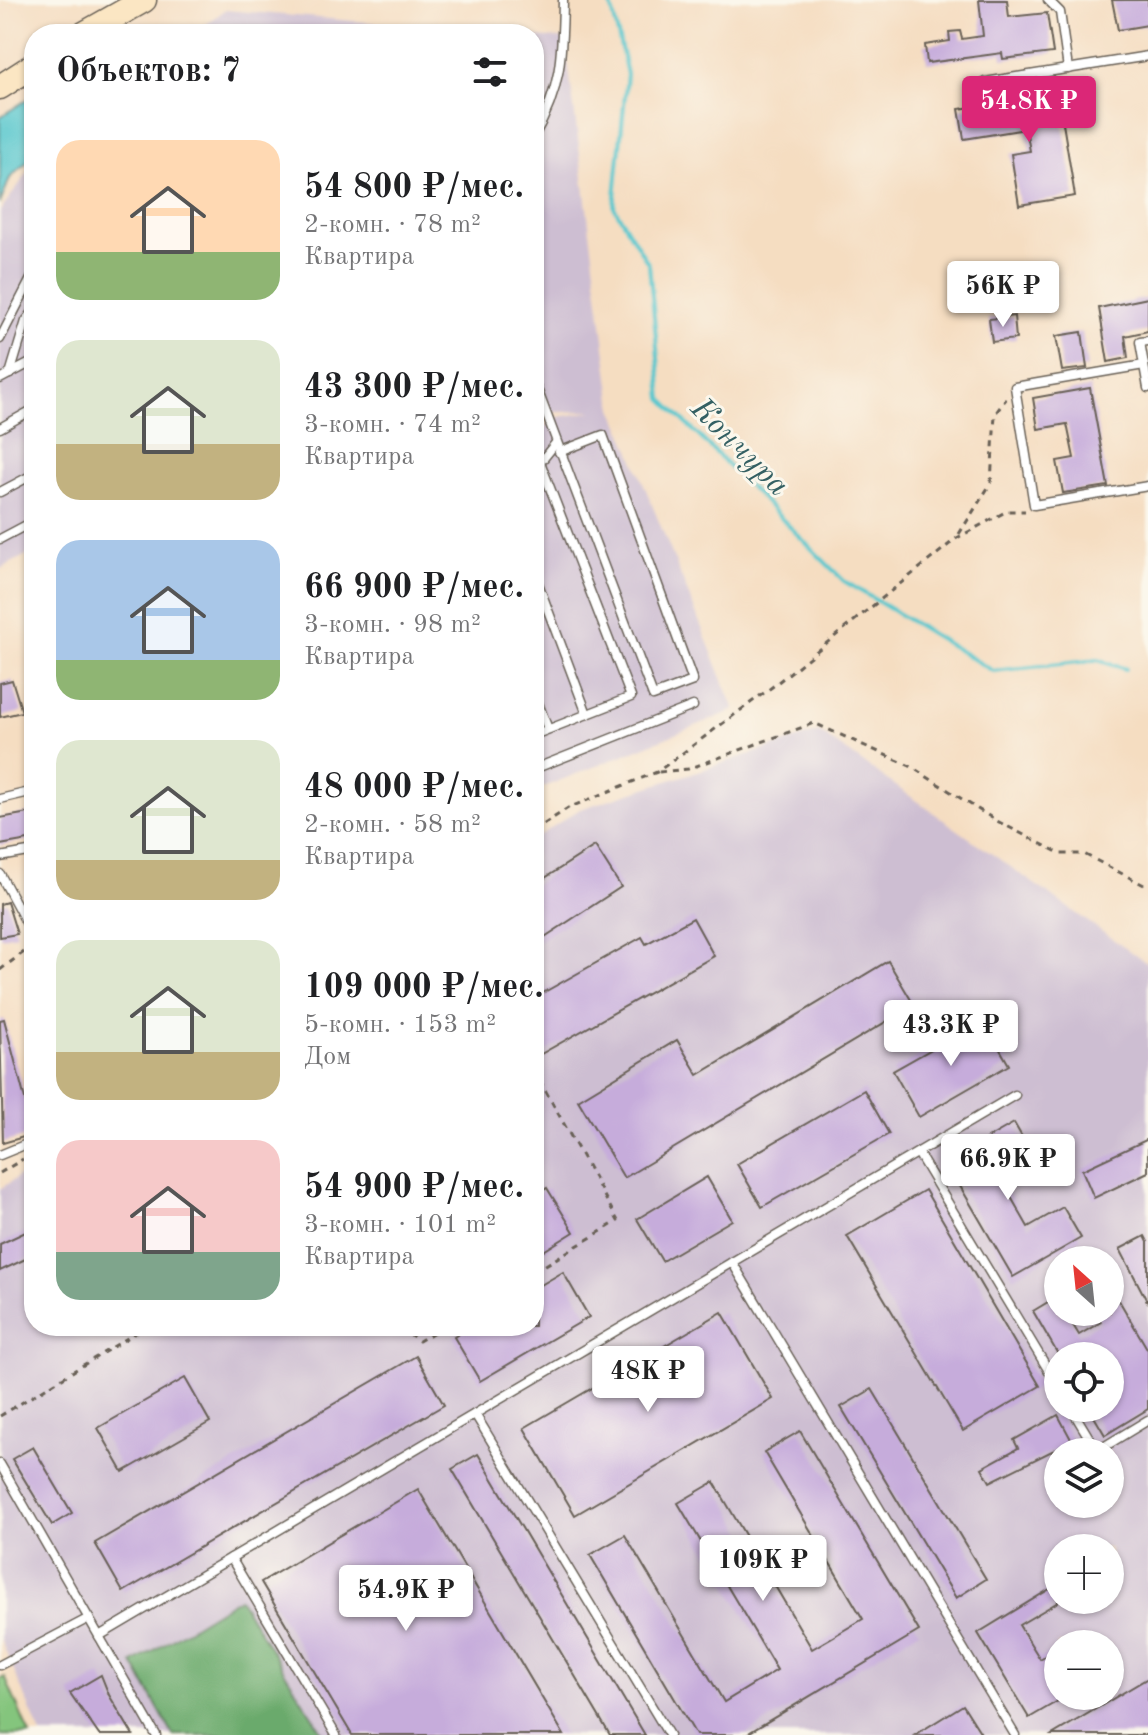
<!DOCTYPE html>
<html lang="ru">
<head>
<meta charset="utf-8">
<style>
	:root { --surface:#fff; --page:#f2f2f2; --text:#202124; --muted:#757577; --accent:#db2777 }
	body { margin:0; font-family:"Old Standard TT",serif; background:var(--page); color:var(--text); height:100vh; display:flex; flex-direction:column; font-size:30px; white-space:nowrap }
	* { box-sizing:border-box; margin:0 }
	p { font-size:26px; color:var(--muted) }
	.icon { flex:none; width:44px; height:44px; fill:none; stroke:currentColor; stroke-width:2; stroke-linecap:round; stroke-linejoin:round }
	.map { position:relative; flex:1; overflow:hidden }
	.side { position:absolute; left:24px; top:24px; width:520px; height:1312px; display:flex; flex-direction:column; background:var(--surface); border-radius:32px; box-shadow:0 2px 6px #0004 }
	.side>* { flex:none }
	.needle { width:52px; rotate:333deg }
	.buttons { position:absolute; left:1044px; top:1246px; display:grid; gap:16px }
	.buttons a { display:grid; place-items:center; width:80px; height:80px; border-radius:50%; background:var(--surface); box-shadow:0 2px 6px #0004; font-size:40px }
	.price { position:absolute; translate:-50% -68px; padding:0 18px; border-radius:8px; background:#fff; color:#222; font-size:26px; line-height:52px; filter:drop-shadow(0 2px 4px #0008) }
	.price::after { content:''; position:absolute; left:50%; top:48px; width:24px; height:18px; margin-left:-12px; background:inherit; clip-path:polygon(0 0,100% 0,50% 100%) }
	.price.active { background:var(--accent); color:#fff }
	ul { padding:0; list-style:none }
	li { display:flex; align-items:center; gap:24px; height:200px; padding:0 32px }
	li span { display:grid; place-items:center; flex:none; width:224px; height:160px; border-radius:24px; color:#555 }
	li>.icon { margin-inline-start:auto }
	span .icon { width:96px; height:96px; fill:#fffc; stroke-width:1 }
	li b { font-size:34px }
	h2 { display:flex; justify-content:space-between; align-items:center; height:96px; padding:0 32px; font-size:34px }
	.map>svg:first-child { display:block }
	.industrial { fill:#cdbed2; fill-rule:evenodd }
	.green { fill:#84c57d; stroke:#50704c; stroke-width:2 }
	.forest { fill:#6baa6c; stroke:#446344; stroke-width:2 }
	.water { fill:#59c7ce; stroke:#3a7275; stroke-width:2 }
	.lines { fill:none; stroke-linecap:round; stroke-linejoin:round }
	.stream { stroke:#59c7ce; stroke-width:4 }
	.building { fill:#c6acdb }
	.service-casing { stroke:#686056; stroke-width:11 }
	.secondary-casing { stroke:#686056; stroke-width:27 }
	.path { stroke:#686056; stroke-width:3; stroke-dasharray:6 6; stroke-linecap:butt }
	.service { stroke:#fff; stroke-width:8 }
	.secondary { stroke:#fbe6c3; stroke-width:24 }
	.labels { text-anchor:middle; stroke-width:6; stroke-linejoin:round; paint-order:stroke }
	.water-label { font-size:32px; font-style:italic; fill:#346063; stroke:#fbf7ec }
</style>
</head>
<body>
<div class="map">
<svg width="1148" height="1735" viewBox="0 0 1148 1735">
	<rect width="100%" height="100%" fill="#fbf7ec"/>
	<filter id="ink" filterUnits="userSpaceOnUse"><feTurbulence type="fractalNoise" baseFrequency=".0125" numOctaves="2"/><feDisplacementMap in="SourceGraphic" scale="16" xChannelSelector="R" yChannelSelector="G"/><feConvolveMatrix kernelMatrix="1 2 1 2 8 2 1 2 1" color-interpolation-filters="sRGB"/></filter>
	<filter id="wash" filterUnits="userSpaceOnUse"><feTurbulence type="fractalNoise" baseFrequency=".006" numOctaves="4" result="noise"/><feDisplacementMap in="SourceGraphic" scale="32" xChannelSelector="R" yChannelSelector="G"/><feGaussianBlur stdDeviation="1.8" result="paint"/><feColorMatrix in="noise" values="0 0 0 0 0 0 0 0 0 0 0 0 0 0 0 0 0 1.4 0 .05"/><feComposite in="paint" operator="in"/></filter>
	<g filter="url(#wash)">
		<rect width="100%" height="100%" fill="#f5ddc1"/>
		<g class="industrial">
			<path d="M225 10 504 34H194Z"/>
			<path d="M534 37 565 39 613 408 735 710 534 791V440L553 418 593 411 548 412 534 378Z"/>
			<path d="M34 164V551L0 569V211Z"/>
			<path d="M819 732 1148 964V1735H41L0 1638V1189L34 1166V1326H534V839L580 809ZM1058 1260H1110V1312H1058ZM1058 1356H1110V1408H1058ZM1058 1452H1110V1504H1058ZM1058 1548H1110V1600H1058ZM1058 1644H1110V1696H1058Z"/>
		</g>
		<path class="green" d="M5 1677 30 1735H0V1679Z"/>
		<path class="forest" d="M239 1598 324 1735H173L133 1663Z"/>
		<path class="water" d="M34 95V155L10 178 0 204V117Z"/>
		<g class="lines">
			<path class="stream" d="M610 0 627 74 614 207 649 265 662 399 844 581 993 671 1098 660 1126 669"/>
		</g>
		<g id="blocks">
			<g class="building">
				<path d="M979 0H1007L1009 17 1047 13 1053 53 1003 59 1002 53 927 63 925 45 950 41 949 32 960 31 962 39 983 36Z"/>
				<path d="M1112 0H1148V25L1118 30Z"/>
				<path d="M1058 93 1075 196 1019 205 1011 154 1030 151 1026 129 964 139 959 109Z"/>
				<path d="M1148 298V331L1125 336 1128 358 1108 362 1099 308Z"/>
				<path d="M1014 316 1016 339 992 342 989 319Z"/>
				<path d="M1082 332 1087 368 1062 371 1056 336Z"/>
				<path d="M1090 388 1108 486 1063 493 1057 461 1074 458 1067 424 1038 429 1033 398Z"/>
				<path d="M12 680 22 712 0 717V683Z"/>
				<path d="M34 812V839L0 845V818Z"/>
				<path d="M595 846 621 887 534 944V885Z"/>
				<path d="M7 902 17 934 0 937V904Z"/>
				<path d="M693 918 714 956 541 1054 534 1042V998L642 937 646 944Z"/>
				<path d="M888 961 914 1005 624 1178 578 1100 677 1040 698 1075Z"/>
				<path d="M4 1019 34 1134 3 1143 0 1020Z"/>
				<path d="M983 1020 1009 1065 919 1117 893 1071Z"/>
				<path d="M864 1090 889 1134 762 1207 737 1164Z"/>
				<path d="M1014 1123 1033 1156 999 1176 1028 1227 1063 1207 1081 1238 1013 1277 946 1162Z"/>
				<path d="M1148 1139V1172L1094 1198 1082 1170Z"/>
				<path d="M707 1177 732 1220 662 1261 637 1219Z"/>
				<path d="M547 1188 574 1232 534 1257V1196Z"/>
				<path d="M925 1190 1040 1386 963 1431 847 1236Z"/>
				<path d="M34 1228V1255L0 1271V1244Z"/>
				<path d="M1145 1236 1148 1242V1303L1120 1249Z"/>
				<path d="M563 1272 589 1317 480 1381 454 1337 471 1326H534V1289Z"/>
				<path d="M1110 1285 1148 1350V1409L1105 1435 1089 1408H1110V1356H1059L1033 1311 1058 1296V1312H1065L1079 1335 1101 1322 1095 1312H1110Z"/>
				<path d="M722 1312 773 1399 575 1515 524 1428Z"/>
				<path d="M416 1356 444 1405 123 1592 95 1543Z"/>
				<path d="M185 1378 210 1422 123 1472 98 1428Z"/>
				<path d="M872 1389 986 1579 956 1598 841 1407Z"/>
				<path d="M1058 1415 1072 1441 990 1482 982 1468 1018 1448 1014 1440Z"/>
				<path d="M800 1431 919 1631 745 1735H696L590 1555 625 1535 724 1702 777 1670 678 1503 714 1482 812 1649 863 1619 764 1452Z"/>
				<path d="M33 1447 72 1513 52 1525 12 1459Z"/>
				<path d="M478 1454 645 1735H610L452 1469Z"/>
				<path d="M418 1489 564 1735H352L261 1582Z"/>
				<path d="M1058 1584V1602L1019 1625 1040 1659 1058 1648V1701L1029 1718 978 1633Z"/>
				<path d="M101 1675 109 1695 133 1735H99L70 1693Z"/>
				<path d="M1148 1678V1735H1052Z"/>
				<path d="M963 1705 982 1735H915Z"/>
			</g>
		</g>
	</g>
	<g filter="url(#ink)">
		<use href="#blocks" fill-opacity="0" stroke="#686056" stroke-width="2"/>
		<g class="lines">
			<defs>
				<g id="service">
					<path d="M1048 0 1060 12 1068 69"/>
					<path d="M985 82 1148 56"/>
					<path d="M534 136C562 88 562 54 563 0"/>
					<path d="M0 339 34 273"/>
					<path d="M1148 341 1140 342 1148 388"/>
					<path d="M1144 365 1015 387 1034 505 1148 486"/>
					<path d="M10 374 26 321 34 311"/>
					<path d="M0 379 34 361"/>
					<path d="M534 381 653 696 693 681 603 435 559 452"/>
					<path d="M0 428 34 409"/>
					<path d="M534 470 555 444"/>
					<path d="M0 492 34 474"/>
					<path d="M0 539 34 521"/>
					<path d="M534 573 587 714"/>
					<path d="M534 693 548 729"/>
					<path d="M534 735 631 697 540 462"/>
					<path d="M534 769 693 706"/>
					<path d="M0 799 34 791"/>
					<path d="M0 857 34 851"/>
					<path d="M0 874 34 937"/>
					<path d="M918 1153 1058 1386"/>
					<path d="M0 1155 34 1141"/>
					<path d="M732 1262 1015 1735"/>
					<path d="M1071 1408 1097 1451 1148 1420"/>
					<path d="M475 1414 669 1735"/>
					<path d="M0 1464 99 1636"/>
					<path d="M231 1558 336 1735"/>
					<path d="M0 1665 89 1618"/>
					<path d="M156 1735 99 1636 1015 1095"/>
				</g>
				<g id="secondary">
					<path d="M84 34 144 0"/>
					<path d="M0 87 34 65"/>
				</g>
			</defs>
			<use href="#service" class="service-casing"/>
			<use href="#secondary" class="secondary-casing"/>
			<g class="path">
				<path d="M959 534 991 483 995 414 1006 399"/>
				<path d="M659 772 688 769 814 723 910 766 995 820 1061 854H1084L1148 887"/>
				<path d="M534 831 568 808 657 772 772 687 957 538 1007 511H1025"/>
				<path d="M0 970 32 946"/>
				<path d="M534 1070 618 1221 534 1272"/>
				<path d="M0 1173 23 1159"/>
				<path d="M399 1326 419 1341 444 1326"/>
				<path d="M0 1416 147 1326"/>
			</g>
			<use href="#service" class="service"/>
			<use href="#secondary" class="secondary"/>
		</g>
	</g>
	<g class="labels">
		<g class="water-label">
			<text transform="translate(741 446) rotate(45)" y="11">Кончура</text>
		</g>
	</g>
</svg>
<div class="buttons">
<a><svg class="needle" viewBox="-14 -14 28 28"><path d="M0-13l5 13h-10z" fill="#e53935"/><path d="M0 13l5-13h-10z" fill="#757577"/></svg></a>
<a><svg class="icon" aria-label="locate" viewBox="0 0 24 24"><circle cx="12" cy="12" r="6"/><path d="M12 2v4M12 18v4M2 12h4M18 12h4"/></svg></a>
<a><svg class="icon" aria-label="layers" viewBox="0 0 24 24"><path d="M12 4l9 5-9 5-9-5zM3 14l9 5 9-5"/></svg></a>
<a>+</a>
<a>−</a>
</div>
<b class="price active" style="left:1029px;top:144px">54.8K ₽</b>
<b class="price" style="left:1003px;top:329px">56K ₽</b>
<b class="price" style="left:951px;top:1068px">43.3K ₽</b>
<b class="price" style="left:1008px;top:1202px">66.9K ₽</b>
<b class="price" style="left:648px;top:1414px">48K ₽</b>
<b class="price" style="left:763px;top:1603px">109K ₽</b>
<b class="price" style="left:406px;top:1633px">54.9K ₽</b>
<section class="side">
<h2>Объектов: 7<svg class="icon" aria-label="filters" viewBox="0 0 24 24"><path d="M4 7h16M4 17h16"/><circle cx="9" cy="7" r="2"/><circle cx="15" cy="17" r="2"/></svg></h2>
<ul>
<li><span style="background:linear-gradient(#ffd9b3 70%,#8fb573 0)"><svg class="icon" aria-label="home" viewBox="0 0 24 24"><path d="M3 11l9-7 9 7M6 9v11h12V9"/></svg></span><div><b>54 800 ₽/мес.</b><p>2-комн. · 78 m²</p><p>Квартира</p></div></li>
<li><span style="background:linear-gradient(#dfe7d0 65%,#c2b280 0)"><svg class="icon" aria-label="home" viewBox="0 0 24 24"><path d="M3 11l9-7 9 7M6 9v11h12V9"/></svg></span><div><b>43 300 ₽/мес.</b><p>3-комн. · 74 m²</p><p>Квартира</p></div></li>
<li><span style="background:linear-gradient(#a9c7e8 75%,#8fb573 0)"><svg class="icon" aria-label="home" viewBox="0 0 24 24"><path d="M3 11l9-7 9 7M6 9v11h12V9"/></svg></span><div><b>66 900 ₽/мес.</b><p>3-комн. · 98 m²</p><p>Квартира</p></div></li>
<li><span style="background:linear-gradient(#dfe7d0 75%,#c2b280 0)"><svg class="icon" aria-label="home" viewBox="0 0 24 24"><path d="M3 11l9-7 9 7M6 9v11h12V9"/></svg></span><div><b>48 000 ₽/мес.</b><p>2-комн. · 58 m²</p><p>Квартира</p></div></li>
<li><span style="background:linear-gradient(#dfe7d0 70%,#c2b280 0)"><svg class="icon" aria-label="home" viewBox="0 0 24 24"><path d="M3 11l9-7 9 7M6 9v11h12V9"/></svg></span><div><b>109 000 ₽/мес.</b><p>5-комн. · 153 m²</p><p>Дом</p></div></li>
<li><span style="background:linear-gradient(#f6c9c9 70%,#7fa58c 0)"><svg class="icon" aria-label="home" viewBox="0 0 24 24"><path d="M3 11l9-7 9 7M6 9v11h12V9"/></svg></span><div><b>54 900 ₽/мес.</b><p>3-комн. · 101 m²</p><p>Квартира</p></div></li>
</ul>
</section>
</div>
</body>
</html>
